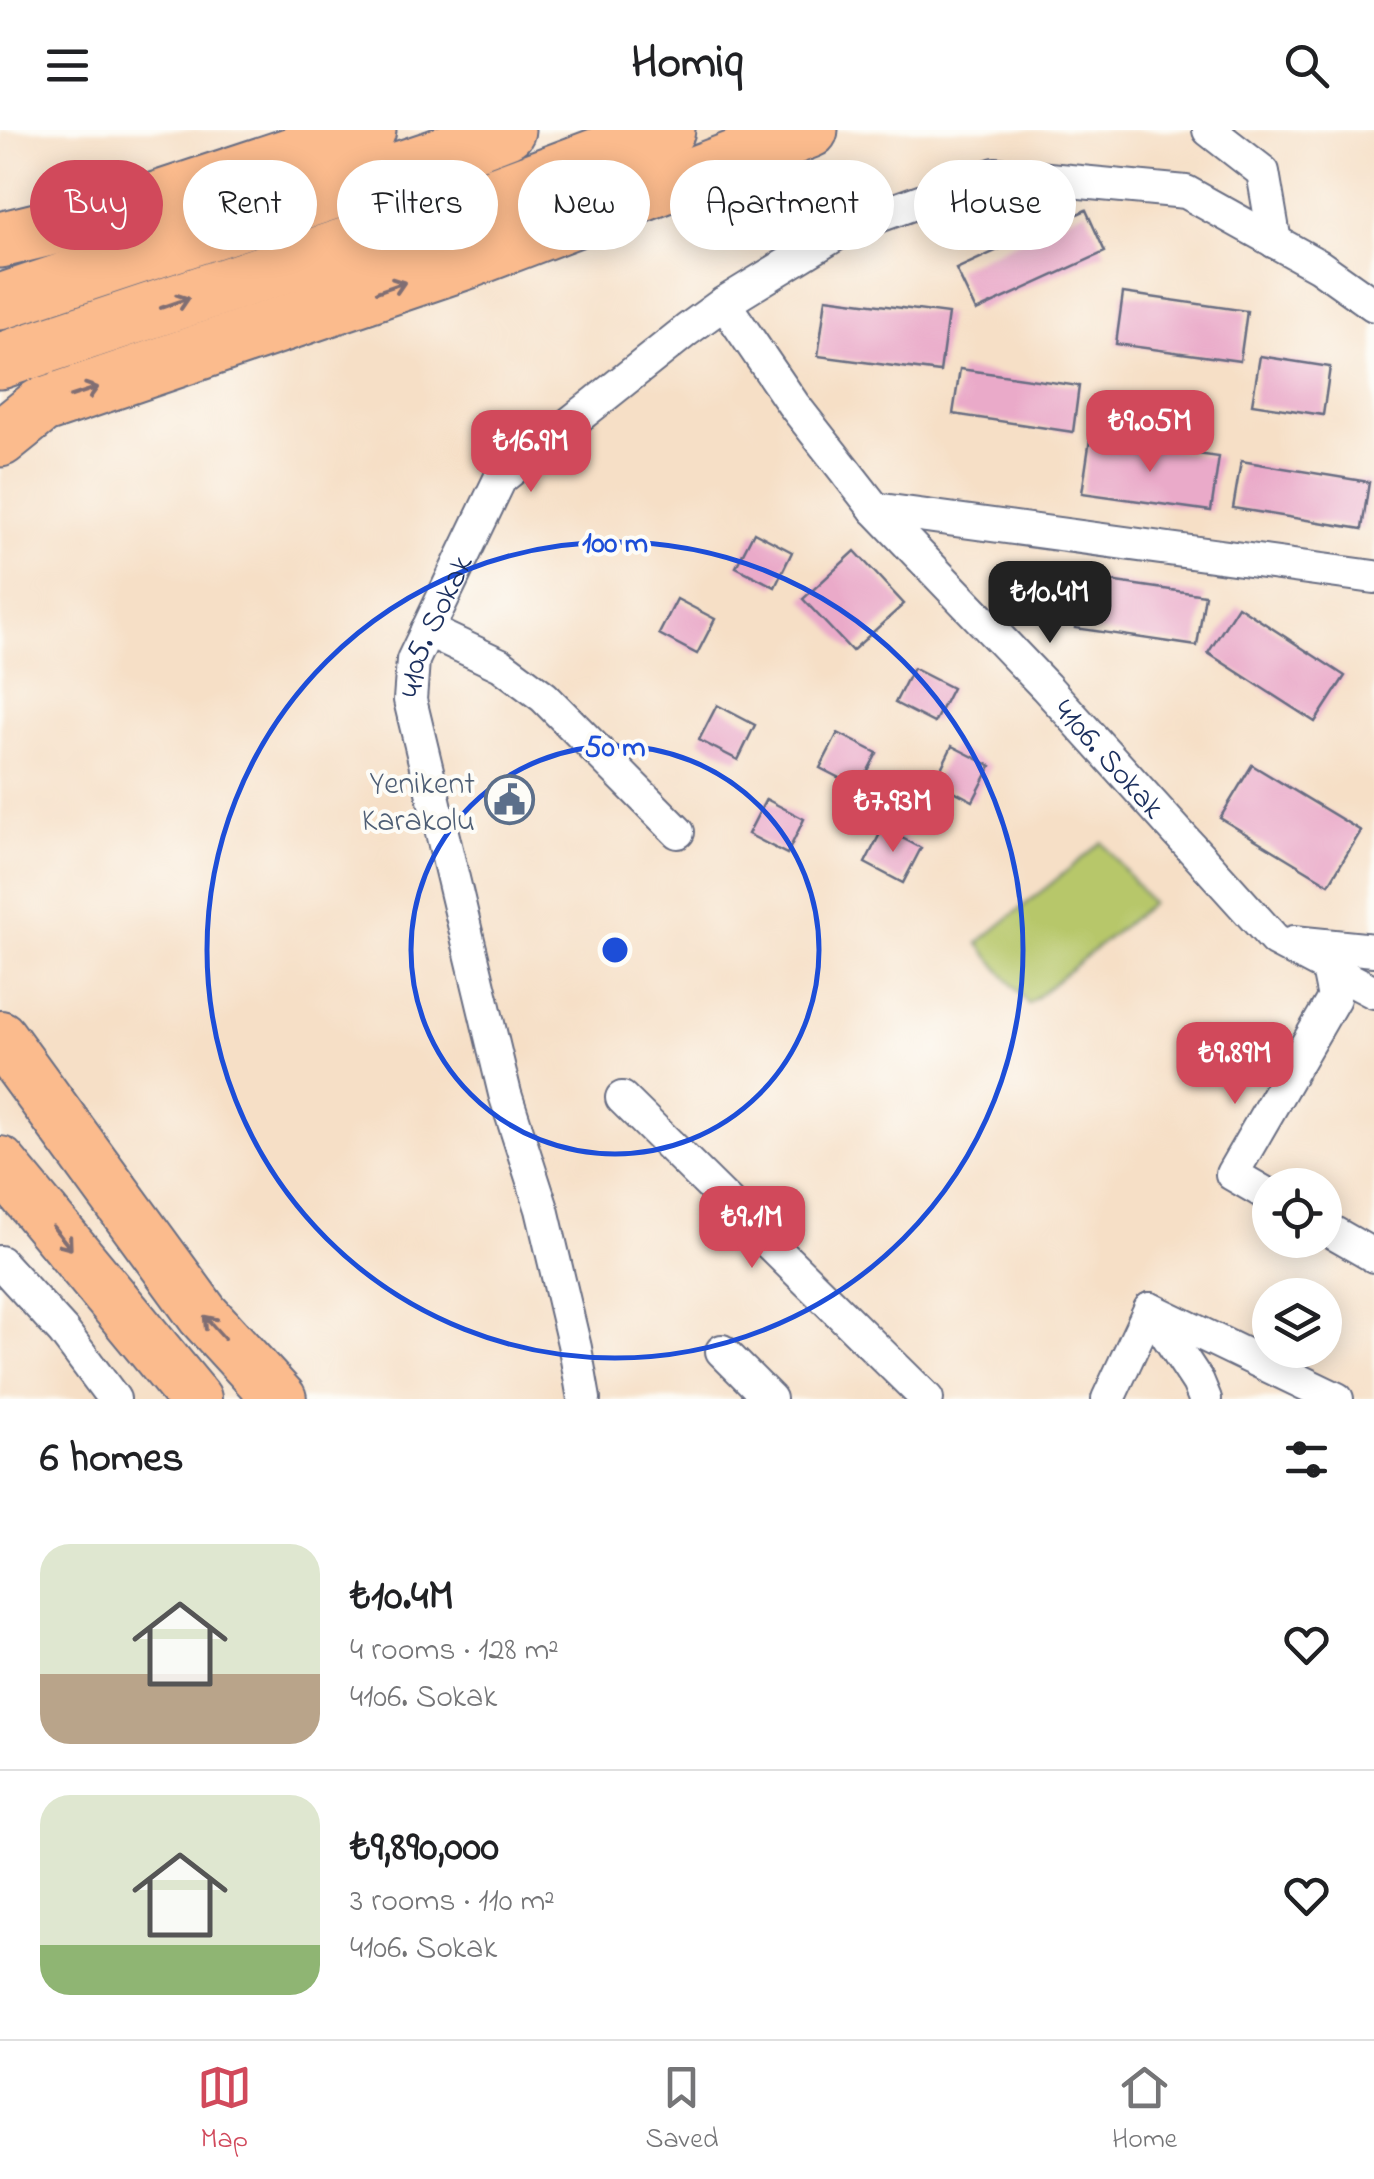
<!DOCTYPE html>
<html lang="en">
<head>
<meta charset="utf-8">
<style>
	:root { --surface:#fff; --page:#f2f2f2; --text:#202124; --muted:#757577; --line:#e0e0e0; --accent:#d1495b }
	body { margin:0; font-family:"Indie Flower",sans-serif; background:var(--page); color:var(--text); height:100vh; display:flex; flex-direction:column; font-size:38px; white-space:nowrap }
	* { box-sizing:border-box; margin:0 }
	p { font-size:32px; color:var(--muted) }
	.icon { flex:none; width:55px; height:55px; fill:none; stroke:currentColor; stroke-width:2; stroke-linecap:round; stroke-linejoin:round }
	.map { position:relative; height:1269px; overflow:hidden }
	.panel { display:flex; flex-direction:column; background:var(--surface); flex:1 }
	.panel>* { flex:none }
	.top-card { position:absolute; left:30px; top:30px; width:1315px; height:90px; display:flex; gap:20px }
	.fabs { position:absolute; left:1252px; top:1038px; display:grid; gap:20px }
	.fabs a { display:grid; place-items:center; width:90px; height:90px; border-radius:50%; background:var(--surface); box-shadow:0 5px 25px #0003; font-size:50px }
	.price { position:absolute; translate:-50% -85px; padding:0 22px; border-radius:20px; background:var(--accent); color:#fff; font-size:32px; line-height:65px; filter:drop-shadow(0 2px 5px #0008) }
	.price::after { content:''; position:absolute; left:50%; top:60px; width:30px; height:22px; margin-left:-15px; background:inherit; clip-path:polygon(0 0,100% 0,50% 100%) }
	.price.active { background:#222; color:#fff }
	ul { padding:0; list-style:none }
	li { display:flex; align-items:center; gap:30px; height:250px; padding:0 40px }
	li+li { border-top:2px solid var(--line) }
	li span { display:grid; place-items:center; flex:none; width:280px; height:200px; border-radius:30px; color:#555 }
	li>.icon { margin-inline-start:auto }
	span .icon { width:120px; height:120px; fill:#fffc; stroke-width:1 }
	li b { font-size:42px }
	h2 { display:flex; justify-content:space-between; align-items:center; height:120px; padding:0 40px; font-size:42px }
	.pill { padding:0 35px; border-radius:45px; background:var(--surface); box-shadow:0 5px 25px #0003; font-size:35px; line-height:90px }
	.pill.active { background:var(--accent); color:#fff }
	header { display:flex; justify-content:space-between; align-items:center; height:130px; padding:0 40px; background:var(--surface); font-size:45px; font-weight:800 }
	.tab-bar { display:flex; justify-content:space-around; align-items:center; height:140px; border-top:2px solid var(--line); background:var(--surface); font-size:28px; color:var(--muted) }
	.tab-bar a { display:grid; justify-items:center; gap:5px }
	.tab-bar .active { color:var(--accent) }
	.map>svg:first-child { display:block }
	.green { fill:#b7c76a; stroke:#697b64; stroke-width:2.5 }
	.building { fill:#eaaac9 }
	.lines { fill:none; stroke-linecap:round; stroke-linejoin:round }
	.street-casing { stroke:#686d82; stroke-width:36 }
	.primary-casing { stroke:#686d82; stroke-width:56 }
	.highway-casing { stroke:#686d82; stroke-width:59 }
	.street { stroke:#fff; stroke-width:32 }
	.primary { stroke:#fbbb8d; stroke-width:52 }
	.highway { stroke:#fbbb8d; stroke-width:55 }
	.oneway { stroke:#806e73 }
	.ring { fill:none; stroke:#1d4ed8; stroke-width:5 }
	.labels { text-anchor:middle; stroke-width:8; stroke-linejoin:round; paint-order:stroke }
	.street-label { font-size:32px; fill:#1b2f5e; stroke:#fdfcf7 }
	.service-label { font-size:32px; fill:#4e5e75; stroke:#fdfcf7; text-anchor:end }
	.centre { fill:#1d4ed8; stroke:#fdfcf7; stroke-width:5 }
	.ring-label { font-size:30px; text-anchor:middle; font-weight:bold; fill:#1d4ed8; stroke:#fdfcf7; stroke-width:8; stroke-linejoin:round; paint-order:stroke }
</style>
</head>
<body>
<header><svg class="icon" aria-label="menu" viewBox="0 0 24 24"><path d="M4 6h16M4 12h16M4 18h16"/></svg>Homiq<svg class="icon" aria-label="search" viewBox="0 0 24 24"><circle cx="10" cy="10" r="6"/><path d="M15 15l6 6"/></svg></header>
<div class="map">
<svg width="1374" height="1269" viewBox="0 0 1374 1269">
	<rect width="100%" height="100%" fill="#fdfcf7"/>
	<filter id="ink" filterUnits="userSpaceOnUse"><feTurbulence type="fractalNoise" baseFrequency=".01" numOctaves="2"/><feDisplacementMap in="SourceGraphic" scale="20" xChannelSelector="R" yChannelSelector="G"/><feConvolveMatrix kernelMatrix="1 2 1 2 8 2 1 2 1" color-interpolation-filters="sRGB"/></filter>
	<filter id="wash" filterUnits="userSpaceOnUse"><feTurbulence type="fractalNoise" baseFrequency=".0048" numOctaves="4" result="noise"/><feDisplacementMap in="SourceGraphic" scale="40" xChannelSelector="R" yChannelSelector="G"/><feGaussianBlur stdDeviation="2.25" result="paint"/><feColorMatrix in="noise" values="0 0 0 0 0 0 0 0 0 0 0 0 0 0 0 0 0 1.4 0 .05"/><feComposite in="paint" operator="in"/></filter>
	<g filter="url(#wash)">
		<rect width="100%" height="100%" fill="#f6dfc6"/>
		<path class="green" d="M1102 712 1151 773 1028 874 978 813Z"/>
		<g id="blocks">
			<g class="building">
				<path d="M1086 80 1105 122 976 181 956 139Z"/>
				<path d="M1123 163 1247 181 1240 231 1116 214Z"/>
				<path d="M826 168 948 184 940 242 818 226Z"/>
				<path d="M1260 226 1330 237 1323 285 1252 274Z"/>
				<path d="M960 239 1079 256 1073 302 953 284Z"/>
				<path d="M1090 309 1219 327 1211 381 1082 363Z"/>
				<path d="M1241 331 1369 352 1362 399 1233 378Z"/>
				<path d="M754 402 792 422 775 457 736 437Z"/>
				<path d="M855 421 904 474 852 521 803 469Z"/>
				<path d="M1082 447 1205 465 1197 516 1075 498Z"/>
				<path d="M677 469 715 489 697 524 659 504Z"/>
				<path d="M1238 476 1345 546 1315 592 1208 523Z"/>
				<path d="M913 538 952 558 934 593 895 573Z"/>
				<path d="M717 575 755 595 738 630 699 610Z"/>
				<path d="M838 603 877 623 859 658 820 638Z"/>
				<path d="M952 616 991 636 973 671 935 651Z"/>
				<path d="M1252 635 1361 701 1329 754 1220 688Z"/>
				<path d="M766 669 804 689 787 724 748 704Z"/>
				<path d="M883 698 921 718 903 753 865 733Z"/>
			</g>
		</g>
	</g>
	<g filter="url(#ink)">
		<use href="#blocks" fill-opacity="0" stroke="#686d82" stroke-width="2.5"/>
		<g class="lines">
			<defs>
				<g id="street">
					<path d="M1209 0 1263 42 1275 112"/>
					<path id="s1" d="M724 173 793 274 875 379 1046 557 1275 810 1374 862"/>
					<path d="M875 379 1374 447"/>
					<path d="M427 500 501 535 544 567 678 702"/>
					<path d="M1294 812 1374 820"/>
					<path d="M622 968 927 1269"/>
					<path d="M1270 1066 1232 1044 1334 868 1328 838"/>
					<path d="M1325 1098 1374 1126"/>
					<path d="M0 1132 63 1201 114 1269"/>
					<path d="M1150 1179 1198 1252 1205 1269"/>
					<path d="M722 1221 770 1269"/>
					<path id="s2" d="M584 1269 575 1218 542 1079 505 964 410 570 413 530 500 349 687 200 724 173 848 97 995 44 1186 62 1319 136 1374 175"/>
					<path d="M1108 1269 1150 1179 1337 1269"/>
				</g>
				<g id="primary">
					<path d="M0 907 203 1185 280 1269"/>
					<path d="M0 1033 195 1269"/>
				</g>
				<g id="highway">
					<path d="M0 110 135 77 368 0"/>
					<path d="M0 172 434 28 507 0"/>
					<path d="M0 231 467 75 667 0"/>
					<path d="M0 309 41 276 467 131 810 0"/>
				</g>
			</defs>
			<use href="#street" class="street-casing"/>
			<use href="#primary" class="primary-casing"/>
			<use href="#highway" class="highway-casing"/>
			<use href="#street" class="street"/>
			<use href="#primary" class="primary"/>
			<use href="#highway" class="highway"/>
		</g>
		<defs><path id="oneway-shaft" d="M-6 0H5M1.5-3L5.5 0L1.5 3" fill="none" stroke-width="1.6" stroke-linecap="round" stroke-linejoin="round" transform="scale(2.5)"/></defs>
		<g class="oneway">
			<use href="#oneway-shaft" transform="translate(391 157) rotate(-19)"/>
			<use href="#oneway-shaft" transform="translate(175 173) rotate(-19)"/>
			<use href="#oneway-shaft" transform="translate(84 262) rotate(-18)"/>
			<use href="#oneway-shaft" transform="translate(62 1108) rotate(51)"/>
			<use href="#oneway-shaft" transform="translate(214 1197) rotate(-132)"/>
		</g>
	</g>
	<g class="ring">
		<circle cx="615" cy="820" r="204"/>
		<circle cx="615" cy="820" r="408"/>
	</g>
	<defs>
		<symbol id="civic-ring" viewBox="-11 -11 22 22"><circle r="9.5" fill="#fdfcf7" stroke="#5c6f8a" stroke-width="1.5"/><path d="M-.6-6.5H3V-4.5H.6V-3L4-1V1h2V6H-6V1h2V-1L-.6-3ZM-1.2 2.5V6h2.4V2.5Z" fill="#5c6f8a"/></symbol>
	</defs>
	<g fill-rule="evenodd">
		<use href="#civic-ring" x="482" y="642" width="55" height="55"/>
	</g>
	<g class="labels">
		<g class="street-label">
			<text dy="11" stroke="none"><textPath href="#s2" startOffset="800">4105. Sokak</textPath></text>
			<text dy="11" stroke="none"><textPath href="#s1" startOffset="598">4106. Sokak</textPath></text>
		</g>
		<g class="service-label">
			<text x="475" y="663">Yenikent<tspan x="475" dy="37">Karakolu</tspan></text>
		</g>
	</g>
	<circle cx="615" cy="820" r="15" class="centre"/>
	<g class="ring-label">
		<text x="615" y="422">100 m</text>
		<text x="615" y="626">50 m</text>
	</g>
</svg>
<div class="fabs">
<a><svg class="icon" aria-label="locate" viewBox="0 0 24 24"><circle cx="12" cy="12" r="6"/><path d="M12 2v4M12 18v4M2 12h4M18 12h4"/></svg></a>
<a><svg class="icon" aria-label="layers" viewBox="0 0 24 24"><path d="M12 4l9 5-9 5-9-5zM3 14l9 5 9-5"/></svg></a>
</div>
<b class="price" style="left:1150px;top:345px">₺9.05M</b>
<b class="price" style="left:531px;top:365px">₺16.9M</b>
<b class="price active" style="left:1050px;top:516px">₺10.4M</b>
<b class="price" style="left:893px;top:725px">₺7.93M</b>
<b class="price" style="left:1235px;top:977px">₺9.89M</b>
<b class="price" style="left:752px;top:1141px">₺9.1M</b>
<div class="top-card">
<a class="pill active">Buy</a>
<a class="pill">Rent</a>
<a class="pill">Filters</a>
<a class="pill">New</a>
<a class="pill">Apartment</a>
<a class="pill">House</a>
</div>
</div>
<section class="panel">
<h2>6 homes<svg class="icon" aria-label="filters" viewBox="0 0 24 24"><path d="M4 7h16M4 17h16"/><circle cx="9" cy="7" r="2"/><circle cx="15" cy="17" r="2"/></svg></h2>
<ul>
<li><span style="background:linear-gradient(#dfe7d0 65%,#b9a48a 0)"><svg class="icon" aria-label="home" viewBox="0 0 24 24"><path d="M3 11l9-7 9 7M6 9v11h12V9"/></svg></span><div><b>₺10.4M</b><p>4 rooms · 128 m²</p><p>4106. Sokak</p></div><svg class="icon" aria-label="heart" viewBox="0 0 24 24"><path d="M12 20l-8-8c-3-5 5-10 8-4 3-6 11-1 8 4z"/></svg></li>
<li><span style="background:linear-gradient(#dfe7d0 75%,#8fb573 0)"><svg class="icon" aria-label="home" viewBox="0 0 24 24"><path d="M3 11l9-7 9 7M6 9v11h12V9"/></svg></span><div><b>₺9,890,000</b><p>3 rooms · 110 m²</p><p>4106. Sokak</p></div><svg class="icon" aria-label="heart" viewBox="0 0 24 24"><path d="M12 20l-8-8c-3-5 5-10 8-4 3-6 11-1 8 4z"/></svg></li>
</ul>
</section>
<nav class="tab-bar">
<a class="active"><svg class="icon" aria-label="map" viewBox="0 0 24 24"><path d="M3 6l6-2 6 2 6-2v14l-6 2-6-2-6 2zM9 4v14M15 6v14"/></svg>Map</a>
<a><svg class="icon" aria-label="saved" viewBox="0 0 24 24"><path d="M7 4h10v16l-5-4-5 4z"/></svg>Saved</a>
<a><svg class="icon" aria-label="home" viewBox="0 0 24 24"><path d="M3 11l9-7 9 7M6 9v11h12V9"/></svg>Home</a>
</nav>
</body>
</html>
